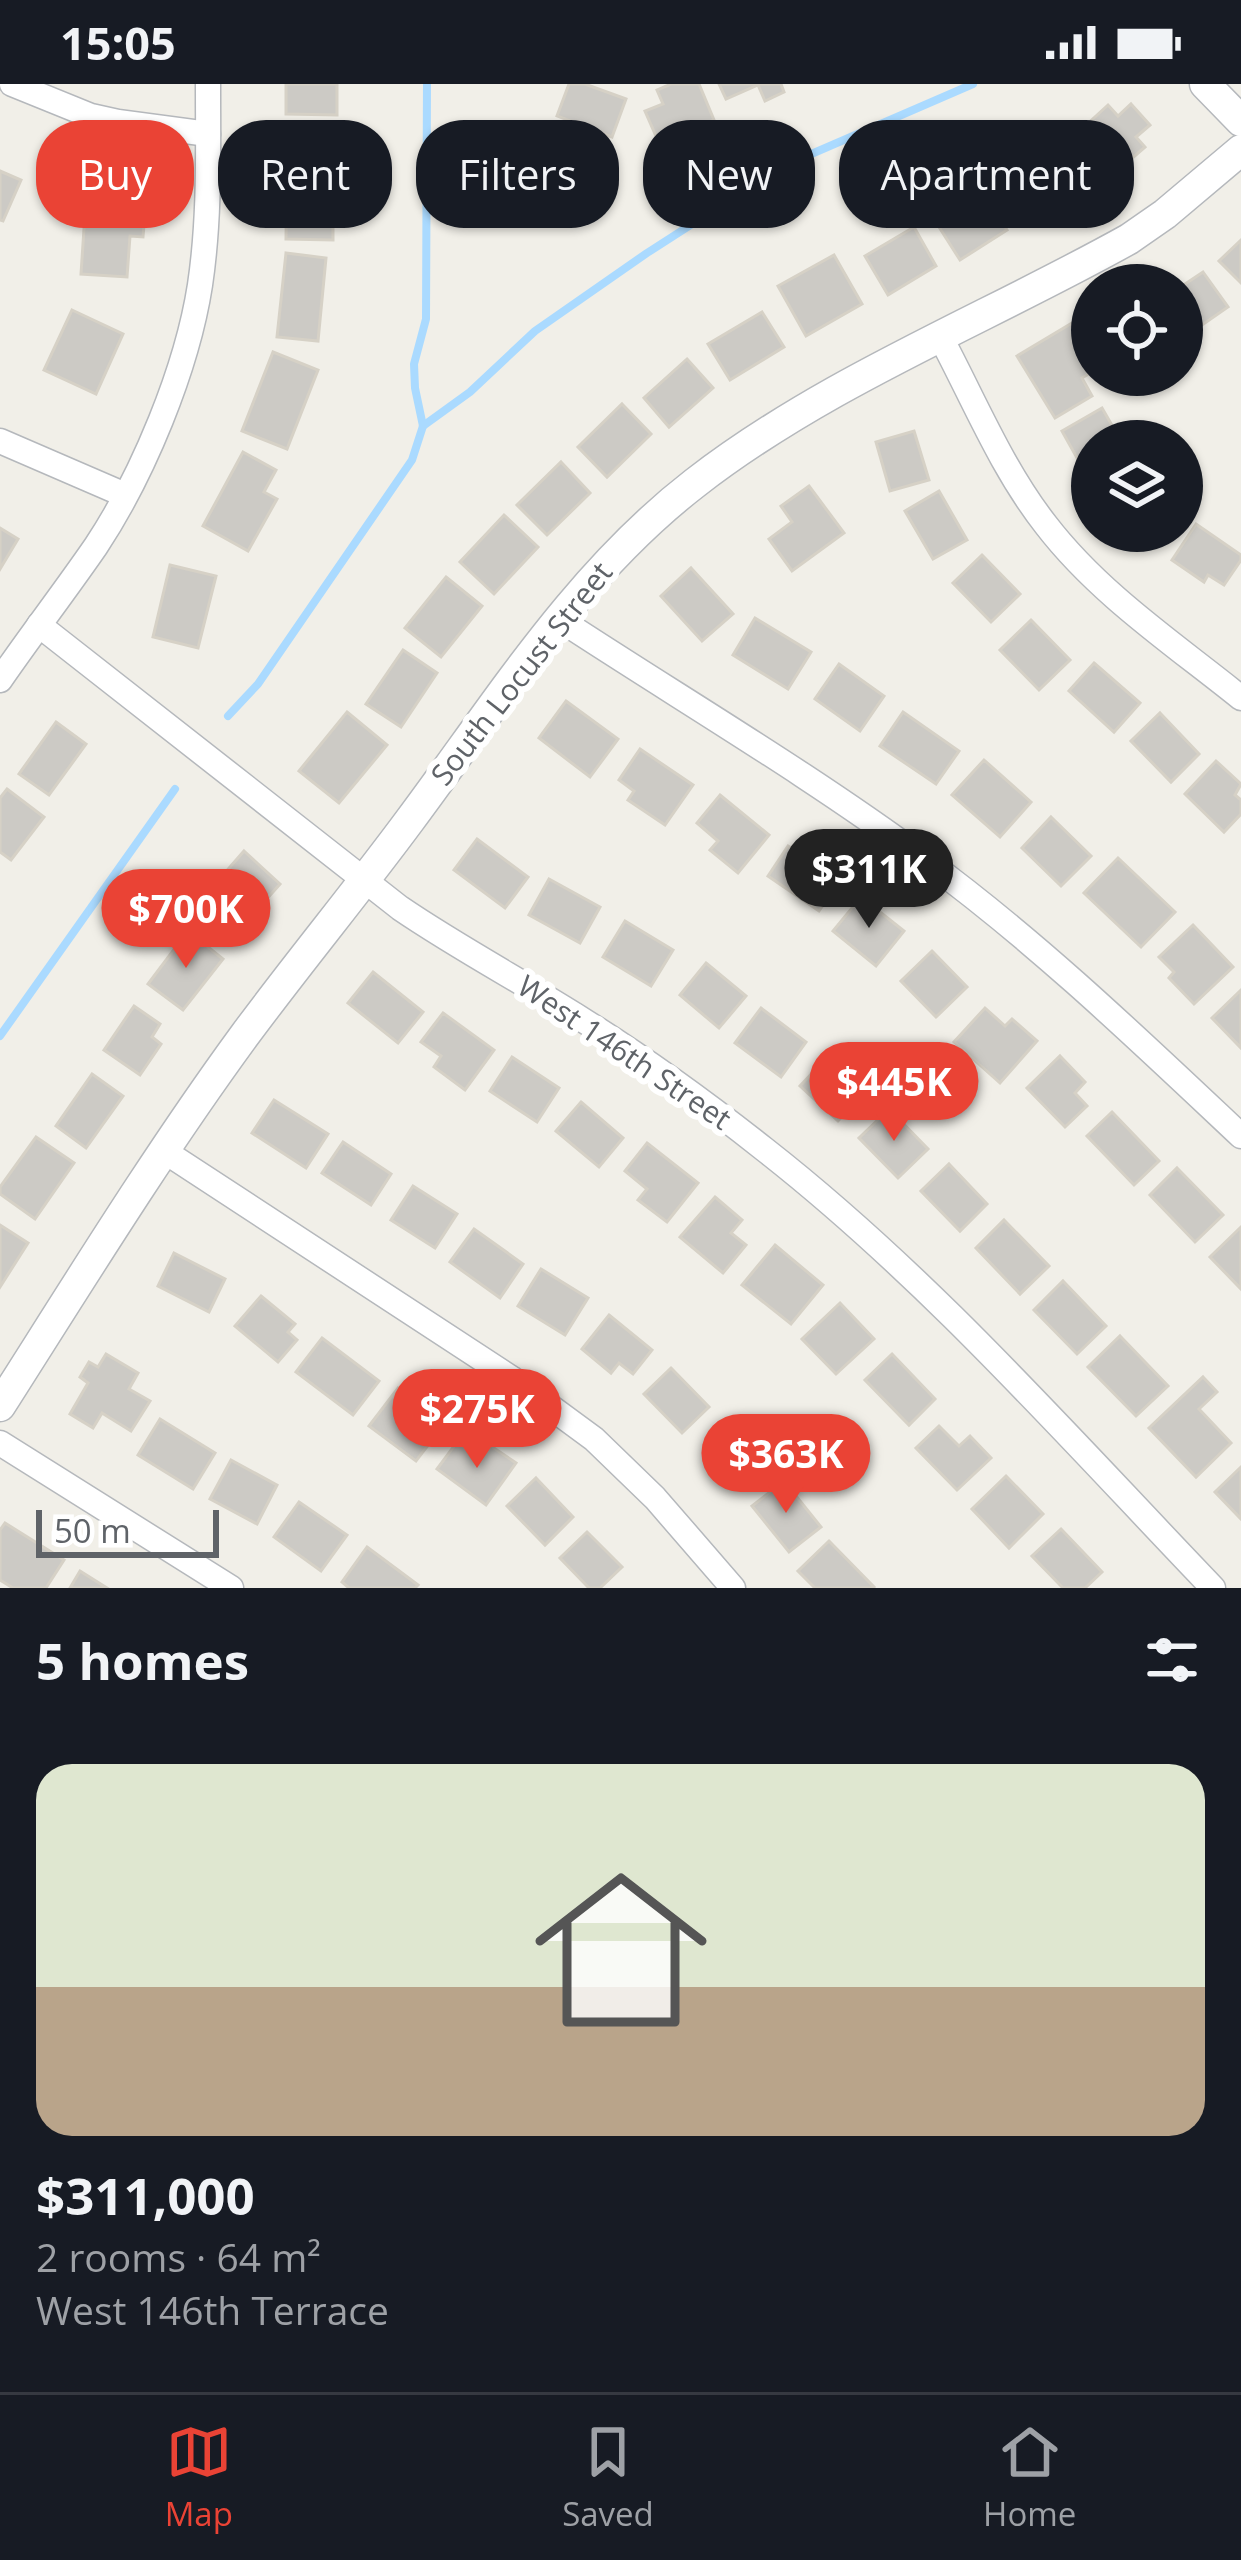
<!DOCTYPE html>
<html lang="en">
<head>
<meta charset="utf-8">
<style>
	:root { --surface:#171b24; --page:#20242c; --text:#f1f3f6; --muted:#9ea1a6; --line:#363941; --accent:#ea4335 }
	body { margin:0; font-family:"Open Sans",sans-serif; background:var(--page); color:var(--text); height:100vh; display:flex; flex-direction:column; font-size:45px; white-space:nowrap }
	* { box-sizing:border-box; margin:0 }
	p { font-size:39px; color:var(--muted) }
	.icon { flex:none; width:66px; height:66px; fill:none; stroke:currentColor; stroke-width:2; stroke-linecap:round; stroke-linejoin:round }
	.map { position:relative; height:1504px; overflow:hidden }
	.details { display:flex; flex-direction:column; background:var(--surface); flex:1 }
	.details>* { flex:none }
	.guide { position:absolute; left:36px; top:36px; width:1170px; height:108px; display:flex; gap:24px }
	.fabs { position:absolute; left:1071px; top:180px; display:grid; gap:24px }
	.fabs a { display:grid; place-items:center; width:132px; height:132px; border-radius:50%; background:var(--surface); box-shadow:0 3px 9px #0004; font-size:60px }
	.scale { position:absolute; left:36px; bottom:30px; width:183px; box-sizing:border-box; padding-left:12px; border:6px solid #5f6368; border-top:0; font-size:33px; line-height:42px; white-space:nowrap; color:#5f6368; -webkit-text-stroke:9px #fff; paint-order:stroke }
	.price { position:absolute; translate:-50% -102px; padding:0 27px; border-radius:42px; background:var(--accent); color:#fff; font-size:39px; line-height:78px; filter:drop-shadow(0 3px 6px #0008) }
	.price::after { content:''; position:absolute; left:50%; top:72px; width:36px; height:27px; margin-left:-18px; background:inherit; clip-path:polygon(0 0,100% 0,50% 100%) }
	.price.active { background:#222; color:#fff }
	ul { padding:0; list-style:none }
	li { display:grid; align-content:center; gap:24px; height:636px; padding:0 36px }
	li span { display:grid; place-items:center; height:372px; border-radius:36px; color:#555 }
	li>.icon { margin-inline-start:auto }
	span .icon { width:216px; height:216px; fill:#fffc; stroke-width:1 }
	li b { font-size:51px }
	h2 { display:flex; justify-content:space-between; align-items:center; height:144px; padding:0 36px; font-size:51px }
	.tag { padding:0 42px; border-radius:48px; background:var(--surface); box-shadow:0 3px 9px #0004; font-size:42px; line-height:108px }
	.tag.active { background:var(--accent); color:#fff }
	.status { display:flex; justify-content:space-between; align-items:center; height:84px; padding:0 60px; background:var(--surface); direction:ltr }
	.status svg { height:33px; fill:currentColor }
	.menu { display:flex; justify-content:space-around; align-items:center; height:168px; border-top:3px solid var(--line); background:var(--surface); font-size:33px; color:var(--muted) }
	.menu a { display:grid; justify-items:center; gap:6px }
	.menu .active { color:var(--accent) }
	.map>svg:first-child { display:block }
	.lines { fill:none; stroke-linecap:round; stroke-linejoin:round }
	.stream { stroke:#aadaff; stroke-width:8 }
	.building { fill:#cccac5; stroke:#d6d1c6; stroke-width:3 }
	.minor-casing { stroke:#b5b8bc; stroke-width:27 }
	.tertiary-casing { stroke:#b5b8bc; stroke-width:33 }
	.minor { stroke:#fff; stroke-width:24 }
	.tertiary { stroke:#fff; stroke-width:30 }
	.labels { text-anchor:middle; stroke-width:12; stroke-linejoin:round; paint-order:stroke }
	.street-label { font-size:30px; fill:#5f6368; stroke:#fff }
</style>
</head>
<body>
<div class="status"><b>15:05</b><svg viewBox="0 0 49 12"><path d="M0 12V9h3v3zM5 12V6h3v6zM10 12V3h3v9zM15 12V0h3v12zM26 1h20v11H26zM47 4h2v5h-2z"/></svg></div>
<div class="map">
<svg width="1241" height="1504" viewBox="0 0 1241 1504">
	<rect width="100%" height="100%" fill="#f1efe8"/>
	<g class="lines">
		<g class="stream">
			<path d="M423 342 470 308 535 247 647 169 779 84 973 0"/>
			<path d="M228 632 258 600 412 376 423 342 415 304 414 280 426 235 427 0"/>
			<path d="M0 952 175 705"/>
		</g>
	</g>
	<g class="building">
		<path d="M286 0H337V31L286 30Z"/>
		<path d="M569 0H585L626 15 612 53 557 32Z"/>
		<path d="M671 0H699L714 36 659 59 645 27 663 20 657 6Z"/>
		<path d="M719 0H781L784 8 765 17 758 1 726 15Z"/>
		<path d="M1131 20 1150 41 1136 53 1145 63 1121 84 1084 43 1108 21 1118 32Z"/>
		<path d="M1060 59 1091 90 1054 126 1023 94Z"/>
		<path d="M287 64 333 65V156L286 155Z"/>
		<path d="M0 87 21 96 3 137 0 136Z"/>
		<path d="M986 113 1007 146 960 176 939 143Z"/>
		<path d="M86 114 146 118 143 153 130 152 127 193 81 190Z"/>
		<path d="M914 143 936 182 888 211 865 172Z"/>
		<path d="M1241 156V199L1219 177Z"/>
		<path d="M286 169 326 174 318 257 277 253Z"/>
		<path d="M834 171 862 220 806 252 778 202Z"/>
		<path d="M1203 188 1228 223 1182 255V202Z"/>
		<path d="M72 226 123 250 96 310 44 286Z"/>
		<path d="M762 228 784 263 730 296 708 260Z"/>
		<path d="M1087 230 1092 238V288L1082 294 1092 312 1055 334 1017 272Z"/>
		<path d="M273 268 318 286 287 365 242 347Z"/>
		<path d="M687 275 713 304 669 343 644 314Z"/>
		<path d="M622 320 651 350 607 393 578 363Z"/>
		<path d="M1102 324 1121 357H1092L1091 399 1062 347Z"/>
		<path d="M914 347 929 396 890 407 876 358Z"/>
		<path d="M243 368 276 386 264 408 277 415 248 467 203 442Z"/>
		<path d="M561 378 590 409 547 451 517 421Z"/>
		<path d="M809 402 844 449 792 487 769 455 792 438 781 422Z"/>
		<path d="M939 407 967 456 933 475 905 427Z"/>
		<path d="M504 431 538 463 494 510 460 478Z"/>
		<path d="M1196 440 1241 471V476L1224 501 1208 491 1204 498 1172 476Z"/>
		<path d="M0 444 18 455 0 485Z"/>
		<path d="M982 471 1020 510 991 538 953 499Z"/>
		<path d="M170 481 216 492 198 564 153 553Z"/>
		<path d="M691 484 733 530 702 557 661 512Z"/>
		<path d="M446 493 482 522 441 573 405 544Z"/>
		<path d="M755 534 811 568 788 605 733 571Z"/>
		<path d="M1031 536 1070 576 1039 606 1000 566Z"/>
		<path d="M403 566 437 589 401 643 366 620Z"/>
		<path d="M1094 579 1140 619 1114 648 1069 607Z"/>
		<path d="M839 580 884 612 860 647 815 615Z"/>
		<path d="M566 617 618 655 590 693 539 654Z"/>
		<path d="M347 628 387 661 339 719 299 687Z"/>
		<path d="M903 628 959 667 936 700 880 662Z"/>
		<path d="M1160 629 1199 670 1171 698 1131 657Z"/>
		<path d="M56 638 86 660 49 711 19 690Z"/>
		<path d="M640 665 693 701 665 741 628 716 634 707 619 696Z"/>
		<path d="M984 676 1031 718 1000 753 952 711Z"/>
		<path d="M1216 677 1241 700 1235 711 1241 716V730L1224 748 1185 710Z"/>
		<path d="M7 705 44 733 11 776 0 768V714Z"/>
		<path d="M720 711 769 751 738 789 710 766 718 757 697 739Z"/>
		<path d="M1051 733 1091 772 1061 802 1022 764Z"/>
		<path d="M477 755 528 793 505 824 454 786Z"/>
		<path d="M788 762 840 797 819 827 768 792Z"/>
		<path d="M244 767 280 800 232 854 196 822Z"/>
		<path d="M1118 774 1175 828 1141 863 1084 809Z"/>
		<path d="M549 795 600 823 580 859 529 831Z"/>
		<path d="M861 813 904 847 876 882 833 847Z"/>
		<path d="M625 837 673 866 651 902 603 873Z"/>
		<path d="M1193 841 1233 883 1194 920 1169 894 1174 888 1159 873Z"/>
		<path d="M188 847 223 875 183 926 148 900Z"/>
		<path d="M932 867 967 903 936 933 901 897Z"/>
		<path d="M706 879 746 912 719 944 680 911Z"/>
		<path d="M373 888 423 928 398 959 348 919Z"/>
		<path d="M1241 906V964L1212 934Z"/>
		<path d="M134 922 160 940 152 953 161 960 140 991 104 966Z"/>
		<path d="M761 924 806 958 781 993 735 959Z"/>
		<path d="M985 924 1005 942 1012 935 1037 957 1000 999 954 958Z"/>
		<path d="M443 929 494 966 465 1006 434 983 441 972 421 958Z"/>
		<path d="M830 970 868 1005 838 1037 800 1002Z"/>
		<path d="M1060 972 1085 998 1075 1009 1087 1022 1065 1043 1027 1004Z"/>
		<path d="M512 973 559 1004 537 1038 490 1007Z"/>
		<path d="M92 990 123 1012 86 1064 56 1042Z"/>
		<path d="M274 1016 328 1050 306 1084 252 1049Z"/>
		<path d="M581 1018 623 1054 599 1083 556 1047Z"/>
		<path d="M889 1025 928 1065 898 1094 859 1054Z"/>
		<path d="M1112 1028 1159 1077 1134 1101 1087 1052Z"/>
		<path d="M36 1053 74 1079 35 1135 0 1110V1103Z"/>
		<path d="M343 1058 391 1090 371 1121 322 1089Z"/>
		<path d="M647 1059 698 1099 667 1138 638 1116 647 1105 625 1087Z"/>
		<path d="M949 1080 987 1120 960 1147 921 1107Z"/>
		<path d="M1177 1084 1223 1131 1195 1158 1150 1111Z"/>
		<path d="M413 1102 457 1130 435 1164 391 1136Z"/>
		<path d="M715 1113 742 1136 731 1149 746 1161 723 1189 680 1153Z"/>
		<path d="M1004 1136 1049 1182 1020 1210 976 1164Z"/>
		<path d="M0 1141 28 1159 0 1203Z"/>
		<path d="M1241 1143V1205L1210 1173Z"/>
		<path d="M474 1145 523 1180 500 1214 450 1178Z"/>
		<path d="M775 1161 823 1201 791 1240 742 1201Z"/>
		<path d="M174 1169 225 1195 209 1228 158 1202Z"/>
		<path d="M541 1185 588 1214 565 1251 518 1222Z"/>
		<path d="M1063 1197 1106 1242 1077 1270 1034 1226Z"/>
		<path d="M261 1212 295 1240 288 1248 297 1256 278 1278 235 1242Z"/>
		<path d="M840 1219 874 1255 836 1290 802 1255Z"/>
		<path d="M609 1231 652 1266 633 1290 619 1279 611 1289 582 1265Z"/>
		<path d="M1120 1252 1168 1302 1136 1332 1088 1283Z"/>
		<path d="M322 1254 379 1297 353 1331 296 1288Z"/>
		<path d="M106 1270 138 1289 129 1305 150 1317 131 1347 102 1329 93 1344 70 1330 88 1299 80 1293 89 1278 98 1283Z"/>
		<path d="M892 1270 935 1315 909 1341 865 1296Z"/>
		<path d="M671 1284 709 1323 682 1349 644 1310Z"/>
		<path d="M1203 1293 1217 1308 1199 1325 1231 1359 1196 1393 1149 1344Z"/>
		<path d="M398 1304 445 1339 416 1377 369 1342Z"/>
		<path d="M160 1335 215 1369 193 1405 138 1371Z"/>
		<path d="M939 1342 959 1362 970 1352 991 1374 957 1406 916 1364Z"/>
		<path d="M740 1351 770 1382 746 1405 716 1374Z"/>
		<path d="M457 1358 481 1376 491 1362 516 1379 486 1421 437 1385Z"/>
		<path d="M231 1376 277 1401 257 1440 210 1415Z"/>
		<path d="M1241 1383V1435L1215 1408Z"/>
		<path d="M1006 1392 1043 1430 1009 1464 972 1425Z"/>
		<path d="M536 1394 573 1433 545 1461 507 1422Z"/>
		<path d="M784 1397 821 1443 789 1468 752 1422Z"/>
		<path d="M299 1418 347 1451 321 1487 274 1453Z"/>
		<path d="M5 1439 64 1476 46 1504H13L0 1496V1446Z"/>
		<path d="M1061 1445 1102 1488 1085 1504H1063L1032 1472Z"/>
		<path d="M587 1448 622 1483 600 1504H589L560 1474Z"/>
		<path d="M829 1457 874 1503 873 1504H815L798 1487Z"/>
		<path d="M367 1463 418 1501 415 1504H349L342 1498Z"/>
		<path d="M80 1487 107 1504H70Z"/>
	</g>
	<g class="lines">
		<defs>
			<g id="minor">
				<path d="M12 0 91 32 118 38 208 50"/>
				<path d="M941 254C974 316 1002 385 1046 441 1099 510 1174 560 1241 614"/>
				<path d="M0 357 125 411"/>
				<path d="M559 535C681 615 807 689 925 776 1037 858 1140 957 1241 1052"/>
				<path d="M39 541 400 824C460 865 525 899 586 938 648 977 707 1020 764 1065 929 1194 1069 1354 1213 1504"/>
				<path d="M0 596C31 551 65 507 96 462 143 391 187 285 200 201 210 134 208 67 208 0"/>
				<path d="M164 1067 511 1294 594 1355 655 1414 733 1504"/>
				<path d="M0 1359 231 1504"/>
			</g>
			<g id="tertiary">
				<path d="M1205 0 1241 37"/>
				<path d="M0 1322C79 1198 157 1071 244 952 298 879 356 809 410 736 498 618 577 490 695 399 825 298 986 235 1129 155L1165 130 1241 66"/>
			</g>
		</defs>
		<use href="#minor" class="minor-casing"/>
		<use href="#tertiary" class="tertiary-casing"/>
		<use href="#minor" class="minor"/>
		<use href="#tertiary" class="tertiary"/>
	</g>
	<g class="labels">
		<g class="street-label">
			<text transform="translate(522 590) rotate(-52)" y="10">South Locust Street</text>
			<text transform="translate(624 969) rotate(34)" y="10">West 146th Street</text>
		</g>
	</g>
</svg>
<div class="fabs">
<a><svg class="icon" aria-label="locate" viewBox="0 0 24 24"><circle cx="12" cy="12" r="6"/><path d="M12 2v4M12 18v4M2 12h4M18 12h4"/></svg></a>
<a><svg class="icon" aria-label="layers" viewBox="0 0 24 24"><path d="M12 4l9 5-9 5-9-5zM3 14l9 5 9-5"/></svg></a>
</div>
<div class="scale">50 m</div>
<b class="price active" style="left:869px;top:847px">$311K</b>
<b class="price" style="left:186px;top:887px">$700K</b>
<b class="price" style="left:894px;top:1060px">$445K</b>
<b class="price" style="left:477px;top:1387px">$275K</b>
<b class="price" style="left:786px;top:1432px">$363K</b>
<div class="guide">
<a class="tag active">Buy</a>
<a class="tag">Rent</a>
<a class="tag">Filters</a>
<a class="tag">New</a>
<a class="tag">Apartment</a>
</div>
</div>
<section class="details">
<h2>5 homes<svg class="icon" aria-label="filters" viewBox="0 0 24 24"><path d="M4 7h16M4 17h16"/><circle cx="9" cy="7" r="2"/><circle cx="15" cy="17" r="2"/></svg></h2>
<ul>
<li><span style="background:linear-gradient(#dfe7d0 60%,#b9a48a 0)"><svg class="icon" aria-label="home" viewBox="0 0 24 24"><path d="M3 11l9-7 9 7M6 9v11h12V9"/></svg></span><div><b>$311,000</b><p>2 rooms · 64 m²</p><p>West 146th Terrace</p></div></li>
</ul>
</section>
<nav class="menu">
<a class="active"><svg class="icon" aria-label="map" viewBox="0 0 24 24"><path d="M3 6l6-2 6 2 6-2v14l-6 2-6-2-6 2zM9 4v14M15 6v14"/></svg>Map</a>
<a><svg class="icon" aria-label="saved" viewBox="0 0 24 24"><path d="M7 4h10v16l-5-4-5 4z"/></svg>Saved</a>
<a><svg class="icon" aria-label="home" viewBox="0 0 24 24"><path d="M3 11l9-7 9 7M6 9v11h12V9"/></svg>Home</a>
</nav>
</body>
</html>
